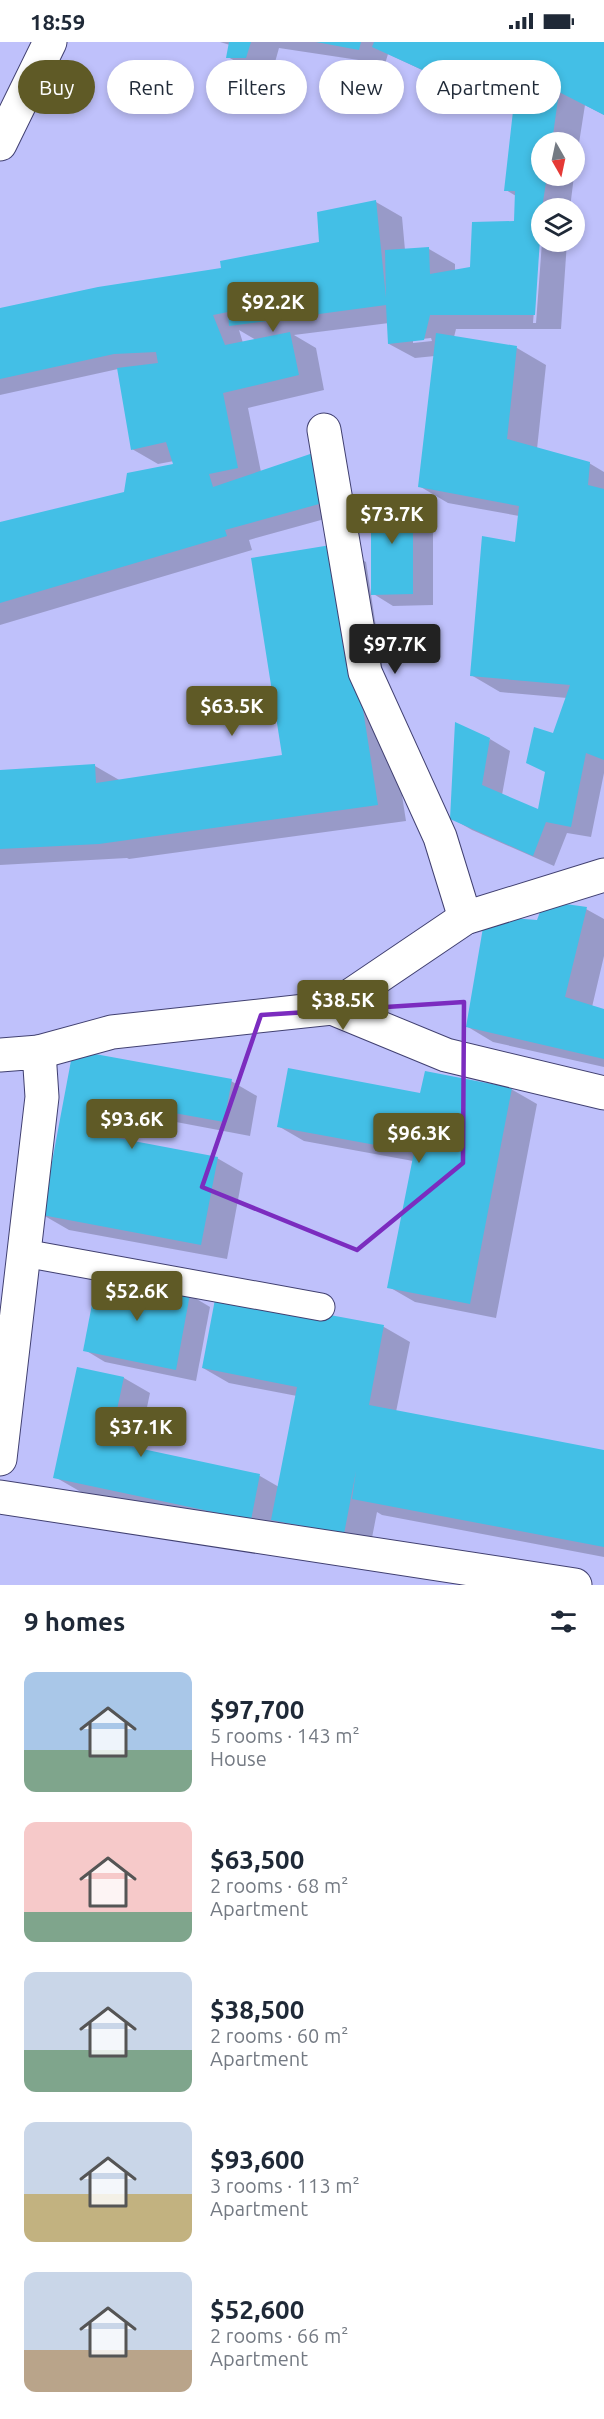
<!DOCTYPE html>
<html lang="en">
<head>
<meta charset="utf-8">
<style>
	:root { --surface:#fff; --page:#f2f2f3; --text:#1f2937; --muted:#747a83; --accent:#5f5a26 }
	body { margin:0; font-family:Ubuntu,sans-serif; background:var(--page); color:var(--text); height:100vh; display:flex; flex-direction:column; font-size:22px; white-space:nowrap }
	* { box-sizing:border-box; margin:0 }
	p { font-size:20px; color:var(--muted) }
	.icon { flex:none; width:33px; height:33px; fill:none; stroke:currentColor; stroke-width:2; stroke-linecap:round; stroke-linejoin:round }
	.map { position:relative; height:1543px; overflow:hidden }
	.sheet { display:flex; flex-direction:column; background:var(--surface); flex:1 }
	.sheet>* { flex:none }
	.top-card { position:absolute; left:18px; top:18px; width:568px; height:54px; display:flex; gap:12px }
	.needle { width:39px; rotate:171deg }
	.fabs { position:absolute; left:531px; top:90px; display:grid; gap:12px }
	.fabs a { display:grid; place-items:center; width:54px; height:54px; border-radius:50%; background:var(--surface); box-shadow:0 3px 9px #0003; font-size:30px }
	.price { position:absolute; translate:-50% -51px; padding:0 14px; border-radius:6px; background:var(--accent); color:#fff; font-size:20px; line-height:39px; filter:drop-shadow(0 2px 3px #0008) }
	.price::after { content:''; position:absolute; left:50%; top:36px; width:18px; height:14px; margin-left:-9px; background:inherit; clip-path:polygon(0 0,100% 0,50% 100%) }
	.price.on { background:#222; color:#fff }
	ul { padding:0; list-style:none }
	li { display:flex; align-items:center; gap:18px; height:150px; padding:0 24px }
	li span { display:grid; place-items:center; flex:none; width:168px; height:120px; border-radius:12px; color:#555 }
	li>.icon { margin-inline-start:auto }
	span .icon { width:72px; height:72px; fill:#fffc; stroke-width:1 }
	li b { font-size:26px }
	h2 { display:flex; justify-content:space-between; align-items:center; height:72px; padding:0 24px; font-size:26px }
	.tag { padding:0 21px; border-radius:27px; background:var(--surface); box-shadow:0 3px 9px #0003; font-size:21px; line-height:54px }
	.tag.on { background:var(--accent); color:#fff }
	.status { display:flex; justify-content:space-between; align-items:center; height:42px; padding:0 30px; background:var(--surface); direction:ltr }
	.status svg { height:16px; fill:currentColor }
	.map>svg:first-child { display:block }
	.shadow { fill:#0003; fill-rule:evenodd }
	.building { fill:#43bfe6 }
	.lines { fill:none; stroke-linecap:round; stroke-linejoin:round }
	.service-casing { stroke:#414071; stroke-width:29 }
	.minor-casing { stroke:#414071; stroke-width:35 }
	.service { stroke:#fff; stroke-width:27 }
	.minor { stroke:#fff; stroke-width:33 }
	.marked { fill:none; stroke:#7b2cbf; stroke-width:4.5; stroke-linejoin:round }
</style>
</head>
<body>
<div class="status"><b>18:59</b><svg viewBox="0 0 49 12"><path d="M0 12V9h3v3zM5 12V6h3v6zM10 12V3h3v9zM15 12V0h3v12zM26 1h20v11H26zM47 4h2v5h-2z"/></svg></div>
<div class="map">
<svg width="604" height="1543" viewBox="0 0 604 1543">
	<rect width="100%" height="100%" fill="#bfc1fb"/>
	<g class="shadow">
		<path d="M220 0H604V73L585 63 574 133V100H542V134H574L570 166H542V193H540L533 281H536L542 200H567L561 287H456L454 295 517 306 546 323 537 407 589 421 604 430V731L591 795 567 791 554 824 472 788 451 776 490 697 510 709 502 753 539 769 554 693 567 656 500 650 471 633 516 502 519 474 448 461 419 444 435 314 415 316 389 302V281L294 293 316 306 324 348 248 366 261 430 350 470 249 498 252 508 0 583V482L125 451 175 423 174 419 158 422 132 407 118 327 0 353V268L223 228 321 201 376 160 402 175 405 208 429 207 455 222V229L471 227 516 181V154L506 148 514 71 388 12 385 22 279 6 272 31 254 30 228 15 230 3ZM239 288 256 298 243 301ZM431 296 432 299 413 301V298Z"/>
		<path d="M413 455 433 467V563L393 564 372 551Z"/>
		<path d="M337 504 366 520 406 779 129 817 127 816 0 823V729L95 724 121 739 283 714Z"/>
		<path d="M586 867 604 877V914L592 965 604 968V1025L493 1000 468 985 538 880Z"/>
		<path d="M74 1009 231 1039 257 1054 250 1094 139 1073 134 1101 217 1116 243 1131 227 1217 69 1188 43 1173Z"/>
		<path d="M511 1047 537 1062 496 1276 415 1260 389 1245 413 1119 304 1099 278 1084 421 1053Z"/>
		<path d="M190 1253 210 1265 196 1339 105 1320 85 1308Z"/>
		<path d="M217 1253 384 1285 410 1300 396 1370 604 1410V1515L382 1473 377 1470 370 1506 277 1492 81 1450 55 1435 78 1327 124 1336 150 1351 138 1408 260 1434 279 1445 297 1354 229 1341 203 1326ZM298 1482 352 1492 298 1485Z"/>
	</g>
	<g class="building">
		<path d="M229 0H251L246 16H226Z"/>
		<path d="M316 0H361L359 8Z"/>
		<path d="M374 0H604V73L559 50 552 100H542V134H547L542 166 535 273H430L424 298 388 302 386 263 229 284 228 270 213 273 225 303 290 290 299 333 223 351 238 426 209 432 213 445 322 408 330 459 225 488 227 494 0 561V480L124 450 127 431 173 422 166 400 131 408 117 326 158 321 156 310 114 312 0 337V266L98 245 221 226 220 219 319 200 317 170 376 158 386 256 385 208 429 205 430 232 470 225 472 180 514 179 515 149H504L513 69 372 5Z"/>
		<path d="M436 291 517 304 507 397 590 420 588 443 604 447V718L586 711 571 785 546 780 533 814 450 777 455 680 490 696 482 743 538 767 545 730 526 721 534 685 553 691 570 643 470 634 482 494 515 500 519 464 418 445Z"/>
		<path d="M413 453V552L371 553V454Z"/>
		<path d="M337 502 378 763 99 802 0 807V728L95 722 96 741 282 713 251 516Z"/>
		<path d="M544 859 587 865 565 955 604 967V1017L466 985 485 874 537 878Z"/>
		<path d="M73 1008 232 1037 224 1080 113 1060 107 1094 218 1115 201 1203 42 1173Z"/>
		<path d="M288 1026 420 1051 425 1029 512 1046 470 1262 387 1246 414 1110 277 1085Z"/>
		<path d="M98 1231 190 1252 176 1328 83 1309Z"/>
		<path d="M216 1252 384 1283 369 1363 604 1408V1505L352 1457 356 1429 344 1492 271 1478 297 1345 202 1326Z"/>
		<path d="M77 1325 124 1335 110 1400 260 1432 251 1478 53 1436Z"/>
	</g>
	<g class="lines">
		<defs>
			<path id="service" d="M24 1211 321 1265"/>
			<g id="minor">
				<path d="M0 102 50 0"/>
				<path d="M324 388 365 630 440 795 465 876"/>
				<path d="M332 966 446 1013 604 1051"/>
				<path d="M39 1010 112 990 332 966 465 876 604 833"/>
				<path d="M0 1013 39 1010 42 1055 0 1417"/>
				<path d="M0 1455 575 1543"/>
			</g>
		</defs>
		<use href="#service" class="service-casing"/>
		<use href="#minor" class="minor-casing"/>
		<use href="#service" class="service"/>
		<use href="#minor" class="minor"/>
	</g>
	<path class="marked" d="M464 960 463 1121 357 1208 202 1145 261 973Z"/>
</svg>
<div class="fabs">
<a><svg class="needle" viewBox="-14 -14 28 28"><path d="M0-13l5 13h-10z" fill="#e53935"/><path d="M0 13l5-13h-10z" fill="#747a83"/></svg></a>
<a><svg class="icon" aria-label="layers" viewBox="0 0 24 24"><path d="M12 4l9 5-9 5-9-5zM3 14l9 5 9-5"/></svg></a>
</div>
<b class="price" style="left:273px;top:291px">$92.2K</b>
<b class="price" style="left:392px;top:503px">$73.7K</b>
<b class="price on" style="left:395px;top:633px">$97.7K</b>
<b class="price" style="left:232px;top:695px">$63.5K</b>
<b class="price" style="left:343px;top:989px">$38.5K</b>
<b class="price" style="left:132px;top:1108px">$93.6K</b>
<b class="price" style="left:419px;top:1122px">$96.3K</b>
<b class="price" style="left:137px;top:1280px">$52.6K</b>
<b class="price" style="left:141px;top:1416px">$37.1K</b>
<div class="top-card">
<a class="tag on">Buy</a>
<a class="tag">Rent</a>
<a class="tag">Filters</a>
<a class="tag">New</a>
<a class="tag">Apartment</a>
</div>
</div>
<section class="sheet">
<h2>9 homes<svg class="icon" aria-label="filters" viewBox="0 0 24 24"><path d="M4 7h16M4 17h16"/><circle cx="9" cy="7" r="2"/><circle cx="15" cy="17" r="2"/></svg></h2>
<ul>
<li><span style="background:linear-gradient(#a9c7e8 65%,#7fa58c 0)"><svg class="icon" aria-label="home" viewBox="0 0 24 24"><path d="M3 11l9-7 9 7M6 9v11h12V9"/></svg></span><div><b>$97,700</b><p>5 rooms · 143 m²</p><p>House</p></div></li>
<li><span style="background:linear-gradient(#f6c9c9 75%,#7fa58c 0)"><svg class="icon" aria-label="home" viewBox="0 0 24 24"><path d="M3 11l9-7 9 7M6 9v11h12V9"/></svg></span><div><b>$63,500</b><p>2 rooms · 68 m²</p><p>Apartment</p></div></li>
<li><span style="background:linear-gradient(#c9d6e8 65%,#7fa58c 0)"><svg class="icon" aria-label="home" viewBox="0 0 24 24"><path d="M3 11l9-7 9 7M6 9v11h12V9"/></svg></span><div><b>$38,500</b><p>2 rooms · 60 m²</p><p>Apartment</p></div></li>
<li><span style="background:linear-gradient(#c9d6e8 60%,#c2b280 0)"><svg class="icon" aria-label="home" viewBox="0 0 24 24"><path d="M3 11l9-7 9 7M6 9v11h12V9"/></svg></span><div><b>$93,600</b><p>3 rooms · 113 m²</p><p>Apartment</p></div></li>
<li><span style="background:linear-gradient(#c9d6e8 65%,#b9a48a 0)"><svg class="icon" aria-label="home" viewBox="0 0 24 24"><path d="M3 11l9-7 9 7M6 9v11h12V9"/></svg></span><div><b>$52,600</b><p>2 rooms · 66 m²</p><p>Apartment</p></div></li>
</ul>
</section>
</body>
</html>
